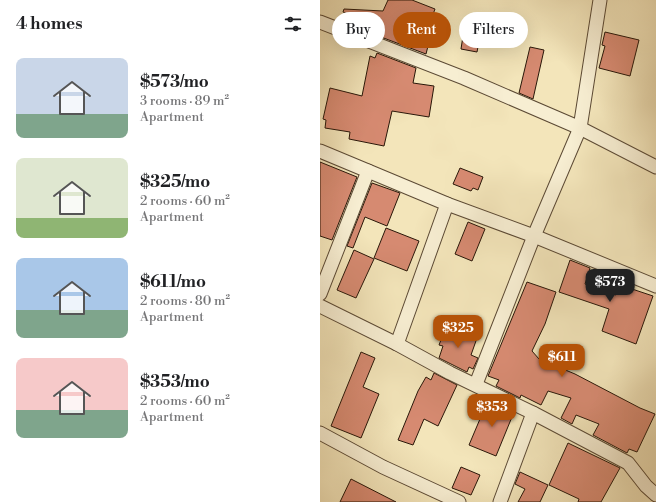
<!DOCTYPE html>
<html lang="en">
<head>
<meta charset="utf-8">
<style>
	:root { --surface:#fff; --page:#f6f6f6; --text:#202124; --muted:#757577; --accent:#b45309 }
	body { margin:0; font-family:"Libre Bodoni",serif; background:var(--page); color:var(--text); height:100vh; display:flex; flex-direction:column; font-size:15px; white-space:nowrap }
	* { box-sizing:border-box; margin:0 }
	p { font-size:13px; color:var(--muted) }
	.icon { flex:none; width:22px; height:22px; fill:none; stroke:currentColor; stroke-width:2; stroke-linecap:round; stroke-linejoin:round }
	.map { position:relative; flex:1; overflow:hidden }
	.side { display:flex; flex-direction:column; background:var(--surface); width:320px }
	.side>* { flex:none }
	.top-card { position:absolute; left:12px; top:12px; width:264px; height:36px; display:flex; gap:8px }
	.price { position:absolute; translate:-50% -34px; padding:0 9px; border-radius:8px; background:var(--accent); color:#fff; font-size:13px; line-height:26px; filter:drop-shadow(0 1px 2px #0008) }
	.price::after { content:''; position:absolute; left:50%; top:24px; width:12px; height:9px; margin-left:-6px; background:inherit; clip-path:polygon(0 0,100% 0,50% 100%) }
	.price.on { background:#222; color:#fff }
	ul { padding:0; list-style:none }
	li { display:flex; align-items:center; gap:12px; height:100px; padding:0 16px }
	li span { display:grid; place-items:center; flex:none; width:112px; height:80px; border-radius:8px; color:#555 }
	li>.icon { margin-inline-start:auto }
	span .icon { width:48px; height:48px; fill:#fffc; stroke-width:1 }
	li b { font-size:17px }
	h2 { display:flex; justify-content:space-between; align-items:center; height:48px; padding:0 16px; font-size:17px }
	.tag { padding:0 14px; border-radius:18px; background:var(--surface); box-shadow:0 4px 16px #0002; font-size:14px; line-height:36px }
	.tag.on { background:var(--accent); color:#fff }
	main { display:flex; flex:1; min-height:0 }
	.map>svg:first-child { display:block }
	.building { fill:#d68a71; stroke:#291709 }
	.lines { fill:none; stroke-linecap:round; stroke-linejoin:round }
	.street-casing { stroke:#5c4a35; stroke-width:15 }
	.street { stroke:#f7eed2; stroke-width:13 }
</style>
</head>
<body>
<main>
<section class="side">
<h2>4 homes<svg class="icon" aria-label="filters" viewBox="0 0 24 24"><path d="M4 7h16M4 17h16"/><circle cx="9" cy="7" r="2"/><circle cx="15" cy="17" r="2"/></svg></h2>
<ul>
<li><span style="background:linear-gradient(#c9d6e8 70%,#7fa58c 0)"><svg class="icon" aria-label="home" viewBox="0 0 24 24"><path d="M3 11l9-7 9 7M6 9v11h12V9"/></svg></span><div><b>$573/mo</b><p>3 rooms · 89 m²</p><p>Apartment</p></div></li>
<li><span style="background:linear-gradient(#dfe7d0 75%,#8fb573 0)"><svg class="icon" aria-label="home" viewBox="0 0 24 24"><path d="M3 11l9-7 9 7M6 9v11h12V9"/></svg></span><div><b>$325/mo</b><p>2 rooms · 60 m²</p><p>Apartment</p></div></li>
<li><span style="background:linear-gradient(#a9c7e8 65%,#7fa58c 0)"><svg class="icon" aria-label="home" viewBox="0 0 24 24"><path d="M3 11l9-7 9 7M6 9v11h12V9"/></svg></span><div><b>$611/mo</b><p>2 rooms · 80 m²</p><p>Apartment</p></div></li>
<li><span style="background:linear-gradient(#f6c9c9 65%,#7fa58c 0)"><svg class="icon" aria-label="home" viewBox="0 0 24 24"><path d="M3 11l9-7 9 7M6 9v11h12V9"/></svg></span><div><b>$353/mo</b><p>2 rooms · 60 m²</p><p>Apartment</p></div></li>
</ul>
</section>
<div class="map">
<svg width="336" height="502" viewBox="0 0 336 502">
	<rect width="100%" height="100%" fill="#f3e5ba"/>
	<filter id="stains"><feTurbulence type="fractalNoise" baseFrequency=".005" numOctaves="4"/><feColorMatrix values="0 0 0 0 .2 0 0 0 0 .09 0 0 0 0 .02 0 0 0 .5 -.17"/></filter>
	<radialGradient id="worn" r=".72"><stop offset=".6" stop-color="#630" stop-opacity="0"/><stop offset="1" stop-color="#630" stop-opacity=".3"/></radialGradient>
	<g class="building">
		<path d="M68 0H92L115 9 103 41 109 42 106 54 61 37 63 27 23 12 24 9 63 11Z"/>
		<path d="M145 23 162 26 157 52 141 49Z"/>
		<path d="M285 32 319 40 310 76 279 68 285 46 282 45Z"/>
		<path d="M210 47 224 50 213 99 199 93Z"/>
		<path d="M57 53 96 68 93 83 114 86 109 117 72 111 64 146 29 139 30 132 5 128 6 120 3 119 10 88 42 96 50 56 55 58Z"/>
		<path d="M0 162 37 177 12 240 0 236Z"/>
		<path d="M140 168 163 177 158 190 153 188 151 191 133 184Z"/>
		<path d="M52 183 80 193 67 226 45 217 33 248 27 246Z"/>
		<path d="M148 222 165 229 152 261 135 254Z"/>
		<path d="M66 228 99 241 87 271 54 258Z"/>
		<path d="M34 250 54 259 36 298 17 290Z"/>
		<path d="M250 260 270 268 265 284 296 295 300 285 333 296 316 344 282 331 289 309 239 292Z"/>
		<path d="M207 282 236 292 225 324 212 351 219 359 255 374 320 408 335 414 317 452 309 449 307 453 273 435 279 424 256 415 252 424 241 418 251 398 228 391 221 405 201 395 200 398 176 386 179 380 168 376Z"/>
		<path d="M126 327 157 338 151 355 158 358 153 369 149 367 147 372 119 358 123 346 119 345Z"/>
		<path d="M41 352 55 358 43 387 59 394 41 438 11 426Z"/>
		<path d="M114 373 137 385 118 426 104 419 93 445 78 440 98 391 106 377 111 380Z"/>
		<path d="M168 400 194 412 176 456 149 445Z"/>
		<path d="M248 443 300 468 281 502H258L259 499 229 485Z"/>
		<path d="M141 467 160 475 151 495 132 488Z"/>
		<path d="M200 472 228 485 220 502H198L205 489 195 484Z"/>
		<path d="M31 479 76 502H20Z"/>
	</g>
	<g class="lines">
		<defs>
			<g id="street">
				<path d="M280 0 260 128 214 236 336 286"/>
				<path d="M0 22 144 78 260 128 336 167"/>
				<path d="M0 151 48 171 0 294"/>
				<path d="M48 171 127 204 77 344"/>
				<path d="M127 204 214 236 156 384"/>
				<path d="M0 306 77 344 130 373 213 413 308 463 326 486 336 495"/>
				<path d="M0 433 63 467 139 502"/>
				<path d="M180 502 213 413"/>
			</g>
		</defs>
		<use href="#street" class="street-casing"/>
		<use href="#street" class="street"/>
	</g>
	<rect width="100%" height="100%" filter="url(#stains)"/>
	<rect width="100%" height="100%" fill="url(#worn)"/>
</svg>
<b class="price on" style="left:290px;top:303px">$573</b>
<b class="price" style="left:138px;top:349px">$325</b>
<b class="price" style="left:242px;top:378px">$611</b>
<b class="price" style="left:172px;top:428px">$353</b>
<div class="top-card">
<a class="tag">Buy</a>
<a class="tag on">Rent</a>
<a class="tag">Filters</a>
</div>
</div>
</main>
</body>
</html>
